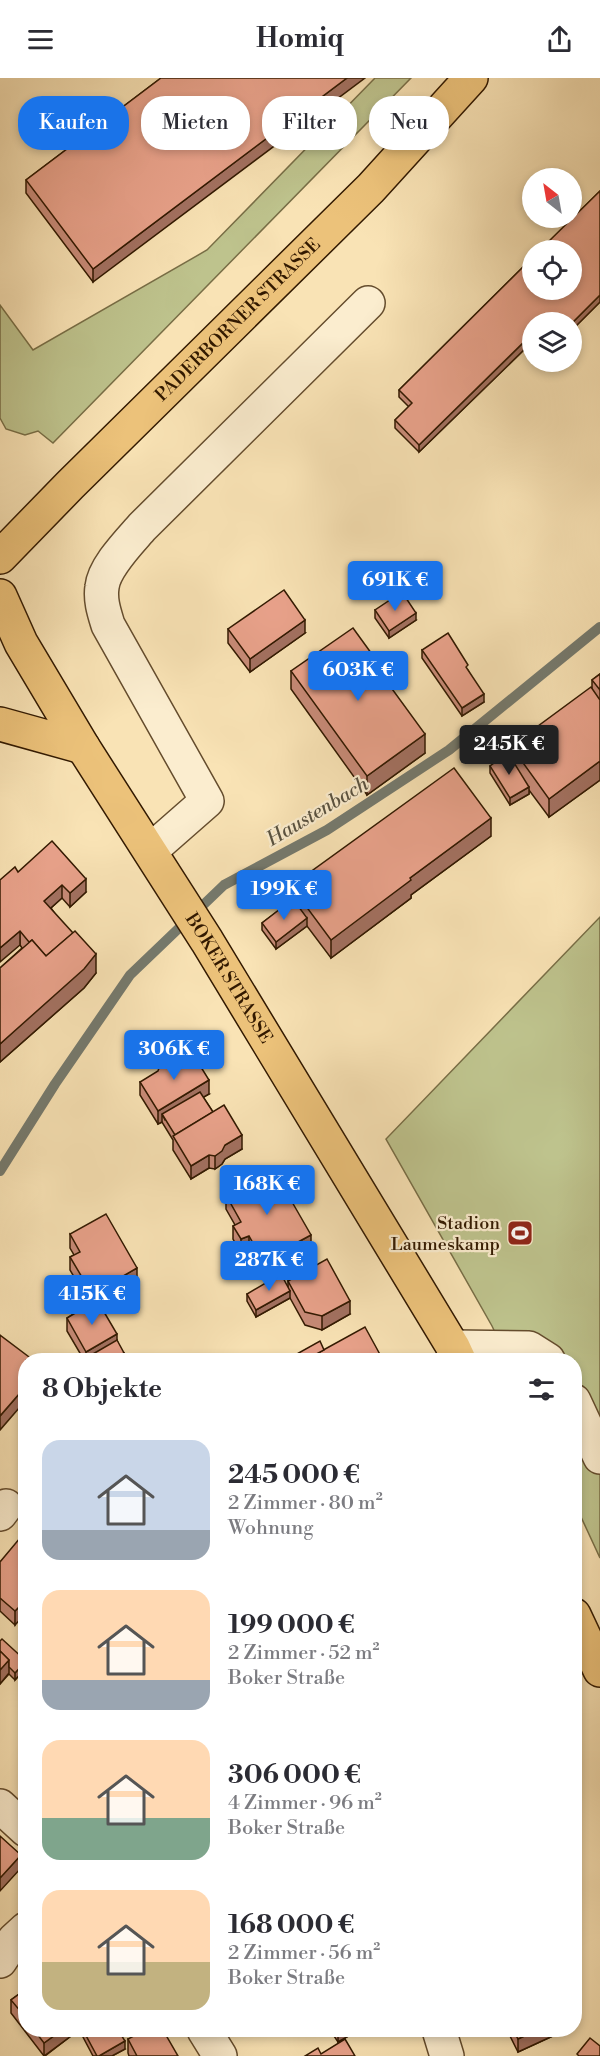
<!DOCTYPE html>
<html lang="de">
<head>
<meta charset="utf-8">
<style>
	:root { --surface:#fff; --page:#f7f7f7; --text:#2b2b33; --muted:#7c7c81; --accent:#1a73e8 }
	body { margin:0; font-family:"Libre Bodoni",serif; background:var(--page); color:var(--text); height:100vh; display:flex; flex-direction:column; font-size:22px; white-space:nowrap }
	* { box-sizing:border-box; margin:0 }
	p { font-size:20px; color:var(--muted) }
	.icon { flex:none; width:33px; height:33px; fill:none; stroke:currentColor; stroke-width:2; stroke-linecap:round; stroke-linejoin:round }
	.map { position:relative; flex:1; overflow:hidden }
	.sheet { position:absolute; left:18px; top:1275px; width:564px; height:684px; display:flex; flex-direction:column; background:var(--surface); border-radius:24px; box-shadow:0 3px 9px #0003 }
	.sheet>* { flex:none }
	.banner { position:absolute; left:18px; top:18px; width:564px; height:54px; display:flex; gap:12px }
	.needle { width:39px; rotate:329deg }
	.fabs { position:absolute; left:522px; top:90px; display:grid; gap:12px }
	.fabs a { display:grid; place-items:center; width:60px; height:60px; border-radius:50%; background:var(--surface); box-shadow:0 3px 9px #0003; font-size:30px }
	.price { position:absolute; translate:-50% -51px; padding:0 14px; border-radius:6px; background:var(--accent); color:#fff; font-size:20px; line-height:39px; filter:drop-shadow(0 2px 3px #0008) }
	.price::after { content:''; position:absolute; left:50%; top:36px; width:18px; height:14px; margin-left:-9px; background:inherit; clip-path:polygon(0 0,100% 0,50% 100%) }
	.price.on { background:#222; color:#fff }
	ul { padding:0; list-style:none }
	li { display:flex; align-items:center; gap:18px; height:150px; padding:0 24px }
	li span { display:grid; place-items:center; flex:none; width:168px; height:120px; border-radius:18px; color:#555 }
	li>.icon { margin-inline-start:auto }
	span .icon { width:72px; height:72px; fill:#fffc; stroke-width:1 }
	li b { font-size:26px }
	h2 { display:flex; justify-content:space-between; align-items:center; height:72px; padding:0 24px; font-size:26px }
	.tag { padding:0 21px; border-radius:24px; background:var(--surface); box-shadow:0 3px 9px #0003; font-size:21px; line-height:54px }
	.tag.on { background:var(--accent); color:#fff }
	header { display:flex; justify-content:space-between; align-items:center; height:78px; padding:0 24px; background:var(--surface); font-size:27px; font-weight:800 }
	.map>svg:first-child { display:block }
	.green { fill:#bec38d; stroke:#786e46; stroke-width:1.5 }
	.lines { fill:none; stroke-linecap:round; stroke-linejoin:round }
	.stream { stroke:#757a6e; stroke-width:10 }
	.minor-casing { stroke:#644c2d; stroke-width:36 }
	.major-casing { stroke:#321900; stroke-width:36 }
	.minor { stroke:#fbedcf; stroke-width:33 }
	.major { stroke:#ecc27a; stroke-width:33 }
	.wall { fill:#c88b78; stroke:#321900; stroke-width:1.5 }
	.shaded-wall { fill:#a37161; stroke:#321900; stroke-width:1.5 }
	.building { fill:#e9a28b; stroke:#321900; stroke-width:1.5 }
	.labels { text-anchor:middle; stroke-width:4.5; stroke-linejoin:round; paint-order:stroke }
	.street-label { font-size:18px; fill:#321900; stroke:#fbedcf }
	.poi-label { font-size:18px; fill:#321900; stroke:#fbedcf; text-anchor:end }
	.water-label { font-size:20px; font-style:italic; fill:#595240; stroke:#fbedcf }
</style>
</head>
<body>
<header><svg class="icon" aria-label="menu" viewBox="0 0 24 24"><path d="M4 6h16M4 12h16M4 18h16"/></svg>Homiq<svg class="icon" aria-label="share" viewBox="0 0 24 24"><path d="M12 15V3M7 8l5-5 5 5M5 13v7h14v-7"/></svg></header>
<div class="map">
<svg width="600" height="1978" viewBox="0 0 600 1978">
	<rect width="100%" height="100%" fill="#f9e3b5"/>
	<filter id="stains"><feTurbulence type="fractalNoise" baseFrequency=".00333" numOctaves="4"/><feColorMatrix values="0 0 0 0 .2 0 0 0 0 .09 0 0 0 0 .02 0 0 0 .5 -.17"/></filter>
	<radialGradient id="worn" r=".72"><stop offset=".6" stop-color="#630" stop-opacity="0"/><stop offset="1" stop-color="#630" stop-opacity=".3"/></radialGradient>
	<g class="green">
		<path d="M375 0H411L53 365 38 353 25 357 6 351 0 340V227L33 272 207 172Z"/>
		<path d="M600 839V1480L575 1426 574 1282H508L492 1248 386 1061Z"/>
	</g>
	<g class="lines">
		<path class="stream" d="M0 1093 55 1006 130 897 224 807 327 752 449 672 600 549"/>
		<defs>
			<g id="minor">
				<path d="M150 773 207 723 108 547C104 534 100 522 102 509 104 489 129 464 142 449L368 225"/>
				<path d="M453 1269 529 1270 548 1282"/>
				<path d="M574 1323 600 1379"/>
				<path d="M0 1436 6 1428"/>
				<path d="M0 1728 26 1752"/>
				<path d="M0 1883 14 1862 26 1851"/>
				<path d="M204 1952 220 1978"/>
				<path d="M439 1952 447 1978"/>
			</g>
			<g id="major">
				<path id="s1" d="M0 479 70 407 371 110 471 0"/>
				<path id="s2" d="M0 518 21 565 83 669 207 863 453 1269 459 1282"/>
				<path d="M0 646 83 669"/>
				<path d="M574 1537 600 1592"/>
			</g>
		</defs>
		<use href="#minor" class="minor-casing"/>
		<use href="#major" class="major-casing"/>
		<use href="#minor" class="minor"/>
		<use href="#major" class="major"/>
	</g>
	<g class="wall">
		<path d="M161 0 93 204 26 115V102Z"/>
		<path d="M600 113V224L572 252V244H532V268L530 266 419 374 395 350V342L409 329 399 319V312Z"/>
		<path d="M375 532 416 542 389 560 375 540Z"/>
		<path d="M228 551 305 555 250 594 228 565Z"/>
		<path d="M422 572 468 592 484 624 462 638 422 580Z"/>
		<path d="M374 586 425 675 367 717 291 611V593Z"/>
		<path d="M600 596V702L549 739 529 712V716L510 727 490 695V688L511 679V668L592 611V602Z"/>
		<path d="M491 758 411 817V820L331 880 307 848 276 871 262 852V845L291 823V808Z"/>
		<path d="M18 794 86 814 70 829 62 820 51 830 96 895 84 910 0 984V890L22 870 20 867Z"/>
		<path d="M140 1004 209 1016 203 1019 213 1034 242 1071 225 1081 222 1086 215 1091 209 1090 191 1101 173 1072V1062L162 1044 158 1046 140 1017Z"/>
		<path d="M226 1117 311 1170 263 1197 249 1171 241 1175 233 1161V1148L235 1147 226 1131Z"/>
		<path d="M70 1156 137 1204 99 1226 117 1262 124 1282H84L67 1253V1240L90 1226 70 1192V1179L74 1177 70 1170Z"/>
		<path d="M288 1203 350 1236 322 1252 305 1247 290 1220 256 1239 247 1223V1216L288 1209Z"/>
		<path d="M26 1465 15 1547 0 1533V1484Z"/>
		<path d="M0 1563 26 1583V1590L15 1602 9 1596 0 1606Z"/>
		<path d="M26 1911V1952H75V1955L45 1978H44L11 1935V1922Z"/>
		<path d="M83 1952 125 1971 112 1978H93L83 1959Z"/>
		<path d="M330 1952H359L338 1964Z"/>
		<path d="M507 1952H555V1957L518 1974Z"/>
		<path d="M128 1961 178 1978H129L128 1975Z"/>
	</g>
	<g class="shaded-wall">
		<path d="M347 0H365L93 204V191Z"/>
		<path d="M600 217V224L572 252V245Z"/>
		<path d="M530 258V266L419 374V367Z"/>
		<path d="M416 535V542L389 560V553Z"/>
		<path d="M305 542V555L250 594V581Z"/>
		<path d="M484 616V624L462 638V630Z"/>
		<path d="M425 656V675L367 717V698Z"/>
		<path d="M600 683V702L549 739V721Z"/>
		<path d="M529 709V716L510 727V720Z"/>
		<path d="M491 740V758L411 817V820L331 880V862L410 800Z"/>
		<path d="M86 801V814L70 829V815Z"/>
		<path d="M62 807V820L44 836V823Z"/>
		<path d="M307 840V848L276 871V864Z"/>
		<path d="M20 853V867L0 884V870Z"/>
		<path d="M96 876V895L84 910 0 984V966Z"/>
		<path d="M209 1002V1016L165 1042 162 1036V1044L158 1046V1033Z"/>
		<path d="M242 1057V1071L225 1081 222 1086 215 1091V1078L225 1067Z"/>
		<path d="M209 1077V1090L191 1101V1088Z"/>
		<path d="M311 1157V1170L263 1197V1183Z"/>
		<path d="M249 1158V1171L241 1175V1161Z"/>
		<path d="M137 1190V1204L92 1230V1216Z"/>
		<path d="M290 1213V1220L256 1239V1232Z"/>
		<path d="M350 1223V1236L322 1252V1238Z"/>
		<path d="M117 1256V1269L86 1280V1274Z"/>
		<path d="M124 1275V1282H110Z"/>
		<path d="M26 1308V1322L0 1352V1338Z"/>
		<path d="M26 1522V1535L15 1547V1533Z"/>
		<path d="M9 1582V1595L0 1606V1592Z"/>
		<path d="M26 1583V1590L15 1602V1595Z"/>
		<path d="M21 1777V1790L0 1813V1800Z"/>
		<path d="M62 1952H75V1955L44 1978V1965Z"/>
		<path d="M347 1952H359L338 1964V1957Z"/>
		<path d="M537 1952H555V1957L518 1974V1961Z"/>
		<path d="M125 1963V1971L112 1978H99Z"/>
	</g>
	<g class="building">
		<path d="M161 0H347L93 191 26 102Z"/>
		<path d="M600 113V217L572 245 532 244V261L530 258 419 367 395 342 412 325 399 312 532 180V212H572V172H540Z"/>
		<path d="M284 512 305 542 250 581 228 551Z"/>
		<path d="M402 514 416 535 389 553 375 532Z"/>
		<path d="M353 550 374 579 371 582 425 656 367 698 291 593Z"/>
		<path d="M448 555 468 587 466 589 484 616 462 630 422 572Z"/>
		<path d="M600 596V612L592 602Z"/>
		<path d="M591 609 600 622V683L549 721 511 668Z"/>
		<path d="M508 675 529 709 510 720 490 688Z"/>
		<path d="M454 690 491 740 410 800 411 802 331 862 291 808Z"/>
		<path d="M52 763 86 801 70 815 62 807 44 823 73 855 46 878 32 862 29 864 20 853 0 870V802L15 789 18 794Z"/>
		<path d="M293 821 307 840 276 864 262 845Z"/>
		<path d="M75 853 96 876 84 891 0 966V890L32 862 46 878Z"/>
		<path d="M191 973 209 1002 158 1033 140 1004 158 993 160 987 168 983H173Z"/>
		<path d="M200 1014 213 1034 175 1057 162 1036Z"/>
		<path d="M224 1027 242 1057 225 1067 222 1073 215 1078 209 1077 191 1088 173 1058Z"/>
		<path d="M271 1093 279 1108 284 1110 311 1157 263 1183 249 1158 241 1161 233 1148 241 1144 226 1117Z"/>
		<path d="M106 1136 137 1190 92 1216 70 1179 80 1174 70 1156Z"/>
		<path d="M327 1181 350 1223 322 1238 305 1234 288 1203Z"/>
		<path d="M281 1196 290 1213 256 1232 247 1216Z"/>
		<path d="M97 1222 117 1256 86 1274 67 1240Z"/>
		<path d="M365 1249 383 1282H308L307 1281Z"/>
		<path d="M0 1257 33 1282H26V1308L0 1338Z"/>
		<path d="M117 1262 124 1275 110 1282H88L86 1280Z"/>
		<path d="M320 1263 324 1272 307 1281V1282H286Z"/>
		<path d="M20 1460 26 1465V1522L15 1533 0 1520V1484Z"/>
		<path d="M2 1561 26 1583 15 1595 9 1589V1582L0 1573V1563Z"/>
		<path d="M0 1573 9 1582 0 1592Z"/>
		<path d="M0 1758 21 1777 0 1800Z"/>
		<path d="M26 1911V1940L11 1922Z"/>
		<path d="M34 1952H62L44 1965Z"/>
		<path d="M83 1952H118L125 1963 99 1978H97Z"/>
		<path d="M145 1952H163L178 1978H137L128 1961Z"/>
		<path d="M334 1952H347L338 1957Z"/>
		<path d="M513 1952H537L518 1961Z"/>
		<path d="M590 1960 600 1968V1978H579L577 1976Z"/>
		<path d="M345 1961 355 1978H305L318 1970 321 1976Z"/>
	</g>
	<defs>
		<symbol id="stadium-square" viewBox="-11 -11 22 22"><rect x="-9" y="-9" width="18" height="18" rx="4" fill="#8f2418" stroke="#fbedcf"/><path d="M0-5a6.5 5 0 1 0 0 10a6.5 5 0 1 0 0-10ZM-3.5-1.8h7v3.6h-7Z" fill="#fff"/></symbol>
	</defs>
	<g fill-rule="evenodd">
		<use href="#stadium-square" x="505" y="1140" width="30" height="30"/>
	</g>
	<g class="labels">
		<g class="street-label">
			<text dy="6" stroke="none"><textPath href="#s1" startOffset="336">PADERBORNER STRASSE</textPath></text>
			<text dy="6" stroke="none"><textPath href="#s2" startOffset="446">BOKER STRASSE</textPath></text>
		</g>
		<g class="poi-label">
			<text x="500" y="1151">Stadion<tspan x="500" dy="21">Laumeskamp</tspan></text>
		</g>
		<g class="water-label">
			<text transform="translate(317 733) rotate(-31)" y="7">Haustenbach</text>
		</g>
	</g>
	<rect width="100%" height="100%" filter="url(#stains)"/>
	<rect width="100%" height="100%" fill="url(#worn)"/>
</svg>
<div class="fabs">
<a><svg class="needle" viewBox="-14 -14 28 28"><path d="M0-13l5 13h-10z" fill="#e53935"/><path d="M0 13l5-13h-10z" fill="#7c7c81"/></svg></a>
<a><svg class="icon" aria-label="locate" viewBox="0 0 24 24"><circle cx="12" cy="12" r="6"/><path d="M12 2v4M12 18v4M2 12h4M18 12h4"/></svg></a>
<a><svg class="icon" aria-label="layers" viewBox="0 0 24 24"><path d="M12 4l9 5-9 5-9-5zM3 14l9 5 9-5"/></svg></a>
</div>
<b class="price" style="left:395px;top:534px">691K €</b>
<b class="price" style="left:358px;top:624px">603K €</b>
<b class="price on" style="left:509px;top:698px">245K €</b>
<b class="price" style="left:284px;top:843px">199K €</b>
<b class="price" style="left:174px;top:1003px">306K €</b>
<b class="price" style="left:267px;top:1138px">168K €</b>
<b class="price" style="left:269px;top:1214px">287K €</b>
<b class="price" style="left:92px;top:1248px">415K €</b>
<div class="banner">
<a class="tag on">Kaufen</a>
<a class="tag">Mieten</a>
<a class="tag">Filter</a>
<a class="tag">Neu</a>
</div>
<section class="sheet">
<h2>8 Objekte<svg class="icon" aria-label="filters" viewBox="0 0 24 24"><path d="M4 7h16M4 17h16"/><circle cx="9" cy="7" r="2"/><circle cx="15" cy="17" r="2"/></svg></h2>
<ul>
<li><span style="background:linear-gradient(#c9d6e8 75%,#9aa5b1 0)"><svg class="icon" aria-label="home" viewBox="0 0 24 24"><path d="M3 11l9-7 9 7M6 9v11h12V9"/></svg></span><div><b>245 000 €</b><p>2 Zimmer · 80 m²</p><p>Wohnung</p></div></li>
<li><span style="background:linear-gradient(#ffd9b3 75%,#9aa5b1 0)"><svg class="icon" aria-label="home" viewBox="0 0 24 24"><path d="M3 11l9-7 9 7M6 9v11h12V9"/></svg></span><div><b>199 000 €</b><p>2 Zimmer · 52 m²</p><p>Boker Straße</p></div></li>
<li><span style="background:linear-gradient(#ffd9b3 65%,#7fa58c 0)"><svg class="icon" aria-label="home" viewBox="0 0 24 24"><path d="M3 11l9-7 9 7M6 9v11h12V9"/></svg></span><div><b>306 000 €</b><p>4 Zimmer · 96 m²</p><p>Boker Straße</p></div></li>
<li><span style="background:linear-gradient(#ffd9b3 60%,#c2b280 0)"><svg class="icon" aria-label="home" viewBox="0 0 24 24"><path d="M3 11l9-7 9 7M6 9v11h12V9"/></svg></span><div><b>168 000 €</b><p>2 Zimmer · 56 m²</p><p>Boker Straße</p></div></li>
</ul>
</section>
</div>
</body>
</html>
